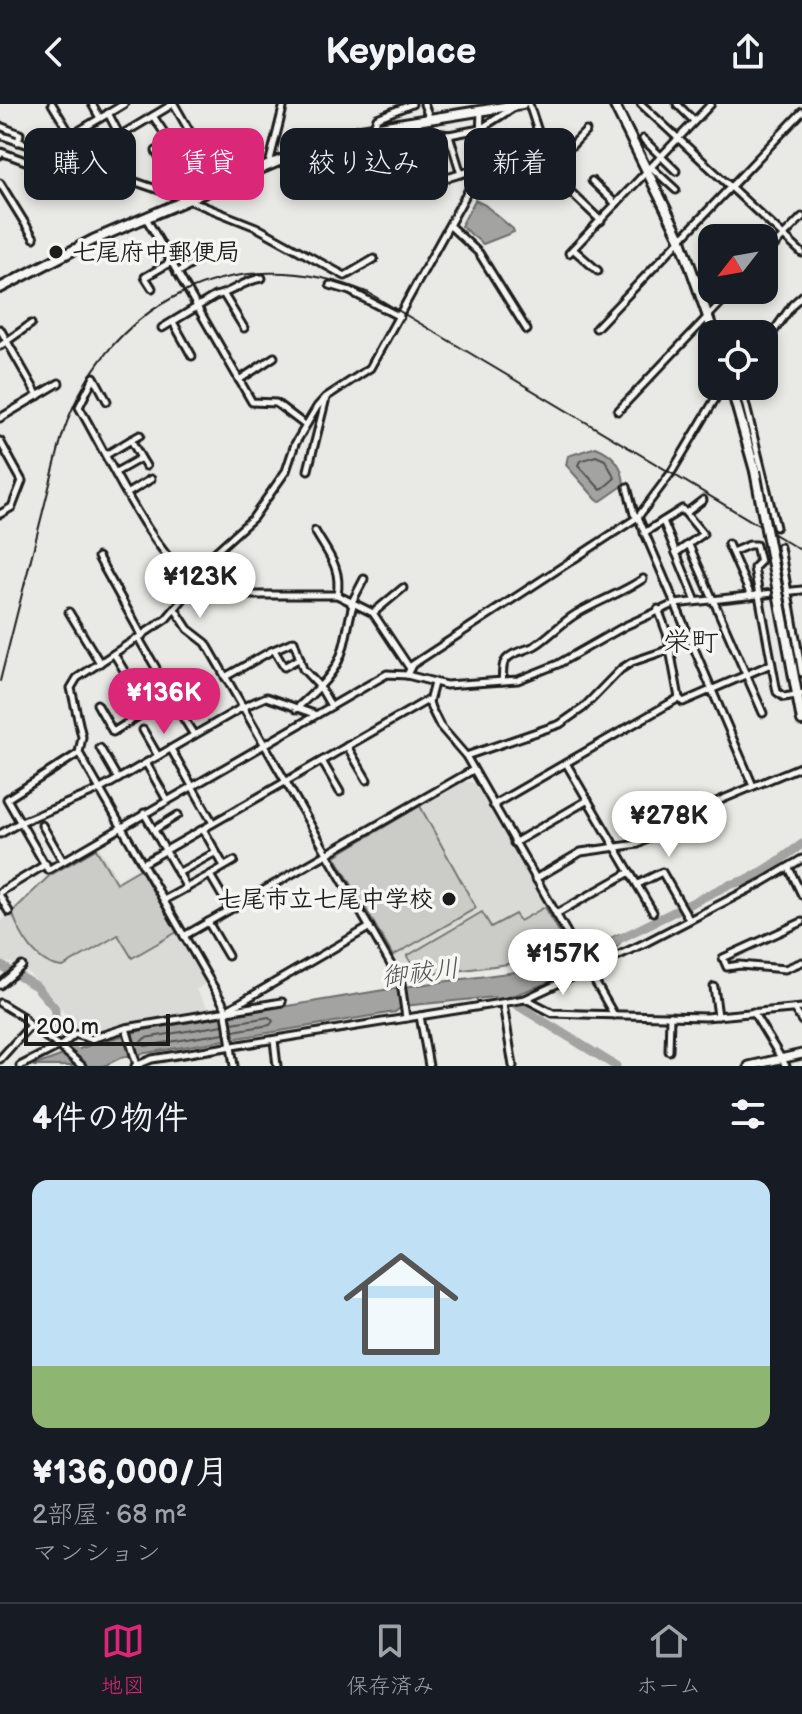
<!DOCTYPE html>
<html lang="ja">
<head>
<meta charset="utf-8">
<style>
	:root { --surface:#171b24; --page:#20242c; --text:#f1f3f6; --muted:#9ea1a6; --line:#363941; --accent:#db2777 }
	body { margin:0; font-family:"Balsamiq Sans","Klee One",sans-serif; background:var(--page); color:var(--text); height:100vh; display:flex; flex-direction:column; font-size:30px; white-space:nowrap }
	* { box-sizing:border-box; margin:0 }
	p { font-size:26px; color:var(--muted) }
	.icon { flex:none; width:44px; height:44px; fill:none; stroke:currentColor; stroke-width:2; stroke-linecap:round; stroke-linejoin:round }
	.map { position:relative; height:962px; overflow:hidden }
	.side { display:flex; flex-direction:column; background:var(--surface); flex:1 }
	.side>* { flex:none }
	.hud { position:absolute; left:24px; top:24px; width:754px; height:72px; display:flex; gap:16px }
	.needle { width:52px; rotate:239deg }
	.controls { position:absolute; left:698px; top:120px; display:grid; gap:16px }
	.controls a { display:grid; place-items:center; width:80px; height:80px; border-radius:16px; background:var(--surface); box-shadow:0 4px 12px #0003; font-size:40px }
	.scale { position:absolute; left:24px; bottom:20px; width:146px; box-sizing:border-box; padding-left:8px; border:4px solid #1c1c1c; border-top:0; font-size:22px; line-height:28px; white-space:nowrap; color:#1c1c1c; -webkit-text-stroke:6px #f6f6f2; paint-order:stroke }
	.price { position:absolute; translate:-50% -68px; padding:0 18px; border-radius:28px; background:#fff; color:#222; font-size:26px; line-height:52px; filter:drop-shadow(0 2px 4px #0008) }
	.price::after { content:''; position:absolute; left:50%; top:48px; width:24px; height:18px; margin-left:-12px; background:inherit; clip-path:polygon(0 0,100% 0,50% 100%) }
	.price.selected { background:var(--accent); color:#fff }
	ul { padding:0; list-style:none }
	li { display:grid; align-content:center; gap:16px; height:424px; padding:0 32px }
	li+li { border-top:2px solid var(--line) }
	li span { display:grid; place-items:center; height:248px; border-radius:16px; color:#555 }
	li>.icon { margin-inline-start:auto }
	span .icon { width:144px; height:144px; fill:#fffc; stroke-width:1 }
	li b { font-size:34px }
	h2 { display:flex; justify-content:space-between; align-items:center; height:96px; padding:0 32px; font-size:34px }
	.pill { padding:0 28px; border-radius:16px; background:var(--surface); box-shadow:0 4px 12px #0003; font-size:28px; line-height:72px }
	.pill.selected { background:var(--accent); color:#fff }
	header { display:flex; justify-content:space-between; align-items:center; height:104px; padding:0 32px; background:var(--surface); font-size:36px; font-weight:700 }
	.dock { display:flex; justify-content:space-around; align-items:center; height:112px; border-top:2px solid var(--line); background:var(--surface); font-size:22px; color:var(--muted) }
	.dock a { display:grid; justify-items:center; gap:4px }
	.dock .selected { color:var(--accent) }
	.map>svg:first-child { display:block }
	.built { fill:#dadad6 }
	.green { fill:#cbcbc7; stroke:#747472; stroke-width:2 }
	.water { fill:#a3a3a1; stroke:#6d6d6c; stroke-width:2 }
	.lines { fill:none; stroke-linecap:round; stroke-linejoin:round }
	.shore { stroke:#525251; stroke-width:2 }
	.river { stroke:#a3a3a1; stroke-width:9 }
	.minor-casing { stroke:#1c1c1c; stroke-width:11 }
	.major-casing { stroke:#1c1c1c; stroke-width:13 }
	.highway-casing { stroke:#1c1c1c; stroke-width:14 }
	.minor { stroke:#f6f6f2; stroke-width:5 }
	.major { stroke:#f6f6f2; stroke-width:7 }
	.highway { stroke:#f6f6f2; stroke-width:8 }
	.rail { stroke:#1c1c1c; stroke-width:2 }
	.highway-bridge-casing { stroke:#1c1c1c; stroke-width:14; stroke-linecap:butt }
	.highway-bridge { stroke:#f6f6f2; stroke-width:8 }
	.poi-dot { fill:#1c1c1c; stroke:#f6f6f2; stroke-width:3 }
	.labels { text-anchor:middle; stroke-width:7; stroke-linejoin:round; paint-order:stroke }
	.poi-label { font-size:24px; font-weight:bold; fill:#1c1c1c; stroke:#f6f6f2; text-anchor:start }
	.water-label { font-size:26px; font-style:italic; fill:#525251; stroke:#f6f6f2 }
	.quarter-label { font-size:28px; fill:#1c1c1c; stroke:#f6f6f2 }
</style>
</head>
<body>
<header><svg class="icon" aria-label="back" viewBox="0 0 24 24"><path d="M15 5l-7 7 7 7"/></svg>Keyplace<svg class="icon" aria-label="share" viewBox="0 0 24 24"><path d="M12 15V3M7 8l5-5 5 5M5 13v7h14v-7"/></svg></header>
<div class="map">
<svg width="802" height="962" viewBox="0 0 802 962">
	<rect width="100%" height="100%" fill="#e9e9e5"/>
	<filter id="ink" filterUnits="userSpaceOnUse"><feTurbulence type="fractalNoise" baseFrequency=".0125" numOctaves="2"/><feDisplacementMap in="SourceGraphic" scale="16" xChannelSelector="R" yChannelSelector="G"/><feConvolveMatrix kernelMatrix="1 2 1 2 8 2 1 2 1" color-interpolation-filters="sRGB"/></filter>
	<g filter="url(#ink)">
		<g class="built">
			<path d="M459 676 474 679 568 839 548 851 517 860 403 877 332 751Z"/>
			<path d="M97 740 118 776 141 762 209 877 196 886 208 905 89 931 75 928 59 900 21 861 0 857V819L51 768Z"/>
		</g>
		<g class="green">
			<path d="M420 702 476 804 393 852 335 752Z"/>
			<path d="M96 745 116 779 140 765 177 828 132 854 118 831 63 863C36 861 20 831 12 808L49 772Z"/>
			<path d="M545 803 565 838 541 852 536 844 508 860 419 872 407 852 482 808 491 823 515 810 520 817Z"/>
		</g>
		<g class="water">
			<path d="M475 96 485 101 513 125 514 128 483 140 461 122Z"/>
			<path d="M596 343C613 350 623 361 624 381L601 397 597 396 566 361 568 352Z"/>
			<path d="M619 830 622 836 617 843 552 877 515 891 403 902 395 908 122 953 104 962H33L93 940 143 926 396 884 545 864Z"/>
		</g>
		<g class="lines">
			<g class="shore">
				<path d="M596 352 605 356 615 374 601 386 578 361 580 357Z"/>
				<path d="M232 919 269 913 273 917 270 921 233 927"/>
				<path d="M223 921 145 934 140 939 145 942 224 929"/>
			</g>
			<g class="river">
				<path d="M611 839 728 781C756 776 779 757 802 740"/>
				<path d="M0 861 36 882 55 904V926L80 953"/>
				<path d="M496 888 616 962"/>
				<path d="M286 911 335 902"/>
			</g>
			<defs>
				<g id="minor">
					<path d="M52 0 71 31"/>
					<path d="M92 0 100 14"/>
					<path d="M174 0 220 81"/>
					<path d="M424 0 429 13"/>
					<path d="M529 0 552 70 601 117"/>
					<path d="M641 0 802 149"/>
					<path d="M677 0 694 17"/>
					<path d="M108 9 120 32"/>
					<path d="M153 12 165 30 167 40"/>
					<path d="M0 22 20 30 18 38"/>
					<path d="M374 23 377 14 412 0"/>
					<path d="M387 23 401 28 424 27 449 31 480 25 513 4"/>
					<path d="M424 27 440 76"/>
					<path d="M0 31 188 96 256 123 345 172 374 155"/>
					<path d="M449 31 461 70"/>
					<path d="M68 34 101 43 94 63"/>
					<path d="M643 35 676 67"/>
					<path d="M101 43 173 0"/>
					<path d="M0 51 1 48 44 64 42 68 50 86"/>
					<path d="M56 59 67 34 124 0"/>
					<path d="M269 60 284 0"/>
					<path d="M651 63 676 86"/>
					<path d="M44 64 56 59 61 70"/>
					<path d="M550 64 586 27"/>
					<path d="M168 68 201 48"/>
					<path d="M592 77 616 100"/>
					<path d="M0 79 34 134"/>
					<path d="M514 82 552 70"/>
					<path d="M417 83 500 58"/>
					<path d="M182 93 156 47 189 28"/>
					<path d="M146 114 252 298 276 299 305 321"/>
					<path d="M450 122 479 149 527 226"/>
					<path d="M573 145 598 167"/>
					<path d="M569 149 711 0"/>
					<path d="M764 152 802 113"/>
					<path d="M177 169 202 154"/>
					<path d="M330 181 350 187 400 213"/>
					<path d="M152 184 145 173 171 158"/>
					<path d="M224 191 244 224"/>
					<path d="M173 218 192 252"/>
					<path d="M162 224 215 192C232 189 244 176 262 174"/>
					<path d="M596 224 802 8"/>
					<path d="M0 225 38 292"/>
					<path d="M764 241 793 200 802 192"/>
					<path d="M0 242 31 220"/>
					<path d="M239 276 274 253"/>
					<path d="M741 282 776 423"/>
					<path d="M107 297 94 273 79 303C114 364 143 433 194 482"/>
					<path d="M618 307 733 186"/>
					<path d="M0 314 59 279"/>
					<path d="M131 336 140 331"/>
					<path d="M0 337 22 377 12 403 0 410"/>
					<path d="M106 351 131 336 141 354"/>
					<path d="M308 366 326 294"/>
					<path d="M116 368 141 354 146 362"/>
					<path d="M627 383 634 410 638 413 753 682"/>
					<path d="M128 389 151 375"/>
					<path d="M686 409 703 396"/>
					<path d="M663 417 695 495"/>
					<path d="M315 427C328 450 342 464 337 491"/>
					<path d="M644 429 682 405 703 430 676 449"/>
					<path d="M728 440 751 492"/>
					<path d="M689 441 763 609"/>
					<path d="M780 443 802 569"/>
					<path d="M732 448 749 441H756L760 458 754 464 777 588 784 593 802 590"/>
					<path d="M98 453 142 532"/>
					<path d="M200 475 220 484 247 491H337L373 509 409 563"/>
					<path d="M351 500 364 475"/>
					<path d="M175 505 188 525 206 539 390 859 401 879 406 914"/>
					<path d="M658 505 667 529 679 594 683 598 771 560"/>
					<path d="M69 508 100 559"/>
					<path d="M373 509 403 484"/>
					<path d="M139 535 156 564"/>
					<path d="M274 546 284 563 300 554"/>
					<path d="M407 571 412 561 638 413 671 369 717 292 728 282"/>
					<path d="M225 573 271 547 294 537 303 565 320 583 331 602"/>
					<path d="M502 577C503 572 502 564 504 559 510 547 527 547 536 541 550 532 561 519 576 510 598 497 622 489 643 475"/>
					<path d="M434 579 429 598 431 604 440 622 466 652 614 911"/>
					<path d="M174 599 194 631"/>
					<path d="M97 600 113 628 148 606 114 550"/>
					<path d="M296 605C313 589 333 573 341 551 347 535 348 517 353 501"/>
					<path d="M143 626 158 652"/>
					<path d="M347 642 367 676"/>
					<path d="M100 644 118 675"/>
					<path d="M171 645 213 719"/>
					<path d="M79 649 7 695 48 766 387 570 407 571 446 581 518 576 558 560 625 522 674 500 802 486"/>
					<path d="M466 652 560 620 583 604 621 565 632 558 670 545"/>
					<path d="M322 657 340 688"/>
					<path d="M146 659 167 696"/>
					<path d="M566 659 653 808"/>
					<path d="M493 701 679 594"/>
					<path d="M144 709 187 784"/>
					<path d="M42 721 63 757"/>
					<path d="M203 725 216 748"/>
					<path d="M154 726 178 711"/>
					<path d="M0 730 21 718 99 686 243 603 266 593 314 610"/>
					<path d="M514 739 588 696"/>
					<path d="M142 760 426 597 429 598"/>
					<path d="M789 764 802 791"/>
					<path d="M178 769 216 748 224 762"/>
					<path d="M535 775 581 748 638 740 699 705 802 662"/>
					<path d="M638 780 662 768 689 815"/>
					<path d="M0 788 46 760"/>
					<path d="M0 792 9 808"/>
					<path d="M164 796 210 771"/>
					<path d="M230 805 210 771 234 757"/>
					<path d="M556 810 630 768"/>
					<path d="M208 818 228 852"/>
					<path d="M802 818 723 854 727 863 740 861 785 865 802 858"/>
					<path d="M184 832 473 666"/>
					<path d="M0 881 22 862"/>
					<path d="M714 883 718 912"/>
					<path d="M526 895 553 909 582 910 706 913 802 904"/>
					<path d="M0 899 23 913 30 922 59 942 82 962"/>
					<path d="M503 900 513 962"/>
					<path d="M229 905 370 823"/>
					<path d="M794 905 802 917"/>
					<path d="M753 908 786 962"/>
					<path d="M420 912 429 962"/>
					<path d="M126 924 137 961"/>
					<path d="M274 936 277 962"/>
					<path d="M669 947 670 912"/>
					<path d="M0 955 30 922"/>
					<path d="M20 962 63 940 75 930 91 935 126 924 282 898"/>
					<path d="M135 962 152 955 525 895 645 839 763 778 802 755"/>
					<path d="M234 962 225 903 79 649 82 633 71 584 77 574 166 515 200 475 212 451 253 414 286 367 295 340 317 303 326 293 370 264 473 78 479 59 481 7"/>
				</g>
				<path id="major" d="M749 962 802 950"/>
				<g id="highway">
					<path d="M614 0 681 136 714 230"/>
					<path d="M0 184 93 136 319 40 361 26 522 0"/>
					<path d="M731 282 755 367"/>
					<path d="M788 541 802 617"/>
				</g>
			</defs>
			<use href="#minor" class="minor-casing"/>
			<use href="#major" class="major-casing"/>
			<use href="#highway" class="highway-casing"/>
			<use href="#minor" class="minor"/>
			<use href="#major" class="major"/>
			<use href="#highway" class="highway"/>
			<path class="rail" d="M0 577 61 336C102 199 236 132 369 189L802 447"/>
			<defs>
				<path id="highway-bridge" d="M755 367 788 541"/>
			</defs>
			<use href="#highway-bridge" class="highway-bridge-casing"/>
			<use href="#highway-bridge" class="highway-bridge"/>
		</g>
	</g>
	<g class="poi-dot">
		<circle cx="56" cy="148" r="8"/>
		<circle cx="449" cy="795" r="8"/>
	</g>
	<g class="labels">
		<g class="poi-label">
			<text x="72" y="156">七尾府中郵便局</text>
			<text x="433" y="803" text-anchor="end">七尾市立七尾中学校</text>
		</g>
		<g class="water-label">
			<text transform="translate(420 868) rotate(-7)" y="9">御祓川</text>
		</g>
		<g class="quarter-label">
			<text x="691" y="547">栄町</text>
		</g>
	</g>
</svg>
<div class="controls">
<a><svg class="needle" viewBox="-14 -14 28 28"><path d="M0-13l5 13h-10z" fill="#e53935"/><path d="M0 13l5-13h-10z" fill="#9ea1a6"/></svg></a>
<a><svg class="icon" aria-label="locate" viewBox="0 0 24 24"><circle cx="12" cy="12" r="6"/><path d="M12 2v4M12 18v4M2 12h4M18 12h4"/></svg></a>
</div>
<div class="scale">200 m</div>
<b class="price" style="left:200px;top:516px">¥123K</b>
<b class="price selected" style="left:164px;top:632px">¥136K</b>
<b class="price" style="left:669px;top:755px">¥278K</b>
<b class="price" style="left:563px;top:893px">¥157K</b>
<div class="hud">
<a class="pill">購入</a>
<a class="pill selected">賃貸</a>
<a class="pill">絞り込み</a>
<a class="pill">新着</a>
</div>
</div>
<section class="side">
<h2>4件の物件<svg class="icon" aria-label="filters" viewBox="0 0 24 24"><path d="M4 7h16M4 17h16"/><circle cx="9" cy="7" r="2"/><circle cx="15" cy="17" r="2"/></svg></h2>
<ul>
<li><span style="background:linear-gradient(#bfe0f5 75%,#8fb573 0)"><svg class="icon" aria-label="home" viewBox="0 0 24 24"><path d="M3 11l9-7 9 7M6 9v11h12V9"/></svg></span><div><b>¥136,000/月</b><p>2部屋 · 68 m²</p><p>マンション</p></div></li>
</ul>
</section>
<nav class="dock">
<a class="selected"><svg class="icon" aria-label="map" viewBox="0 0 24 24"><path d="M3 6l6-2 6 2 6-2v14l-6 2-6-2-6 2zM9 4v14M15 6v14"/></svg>地図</a>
<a><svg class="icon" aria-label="saved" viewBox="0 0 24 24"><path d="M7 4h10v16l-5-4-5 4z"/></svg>保存済み</a>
<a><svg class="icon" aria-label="home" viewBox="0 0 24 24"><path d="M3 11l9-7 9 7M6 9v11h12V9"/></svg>ホーム</a>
</nav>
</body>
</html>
